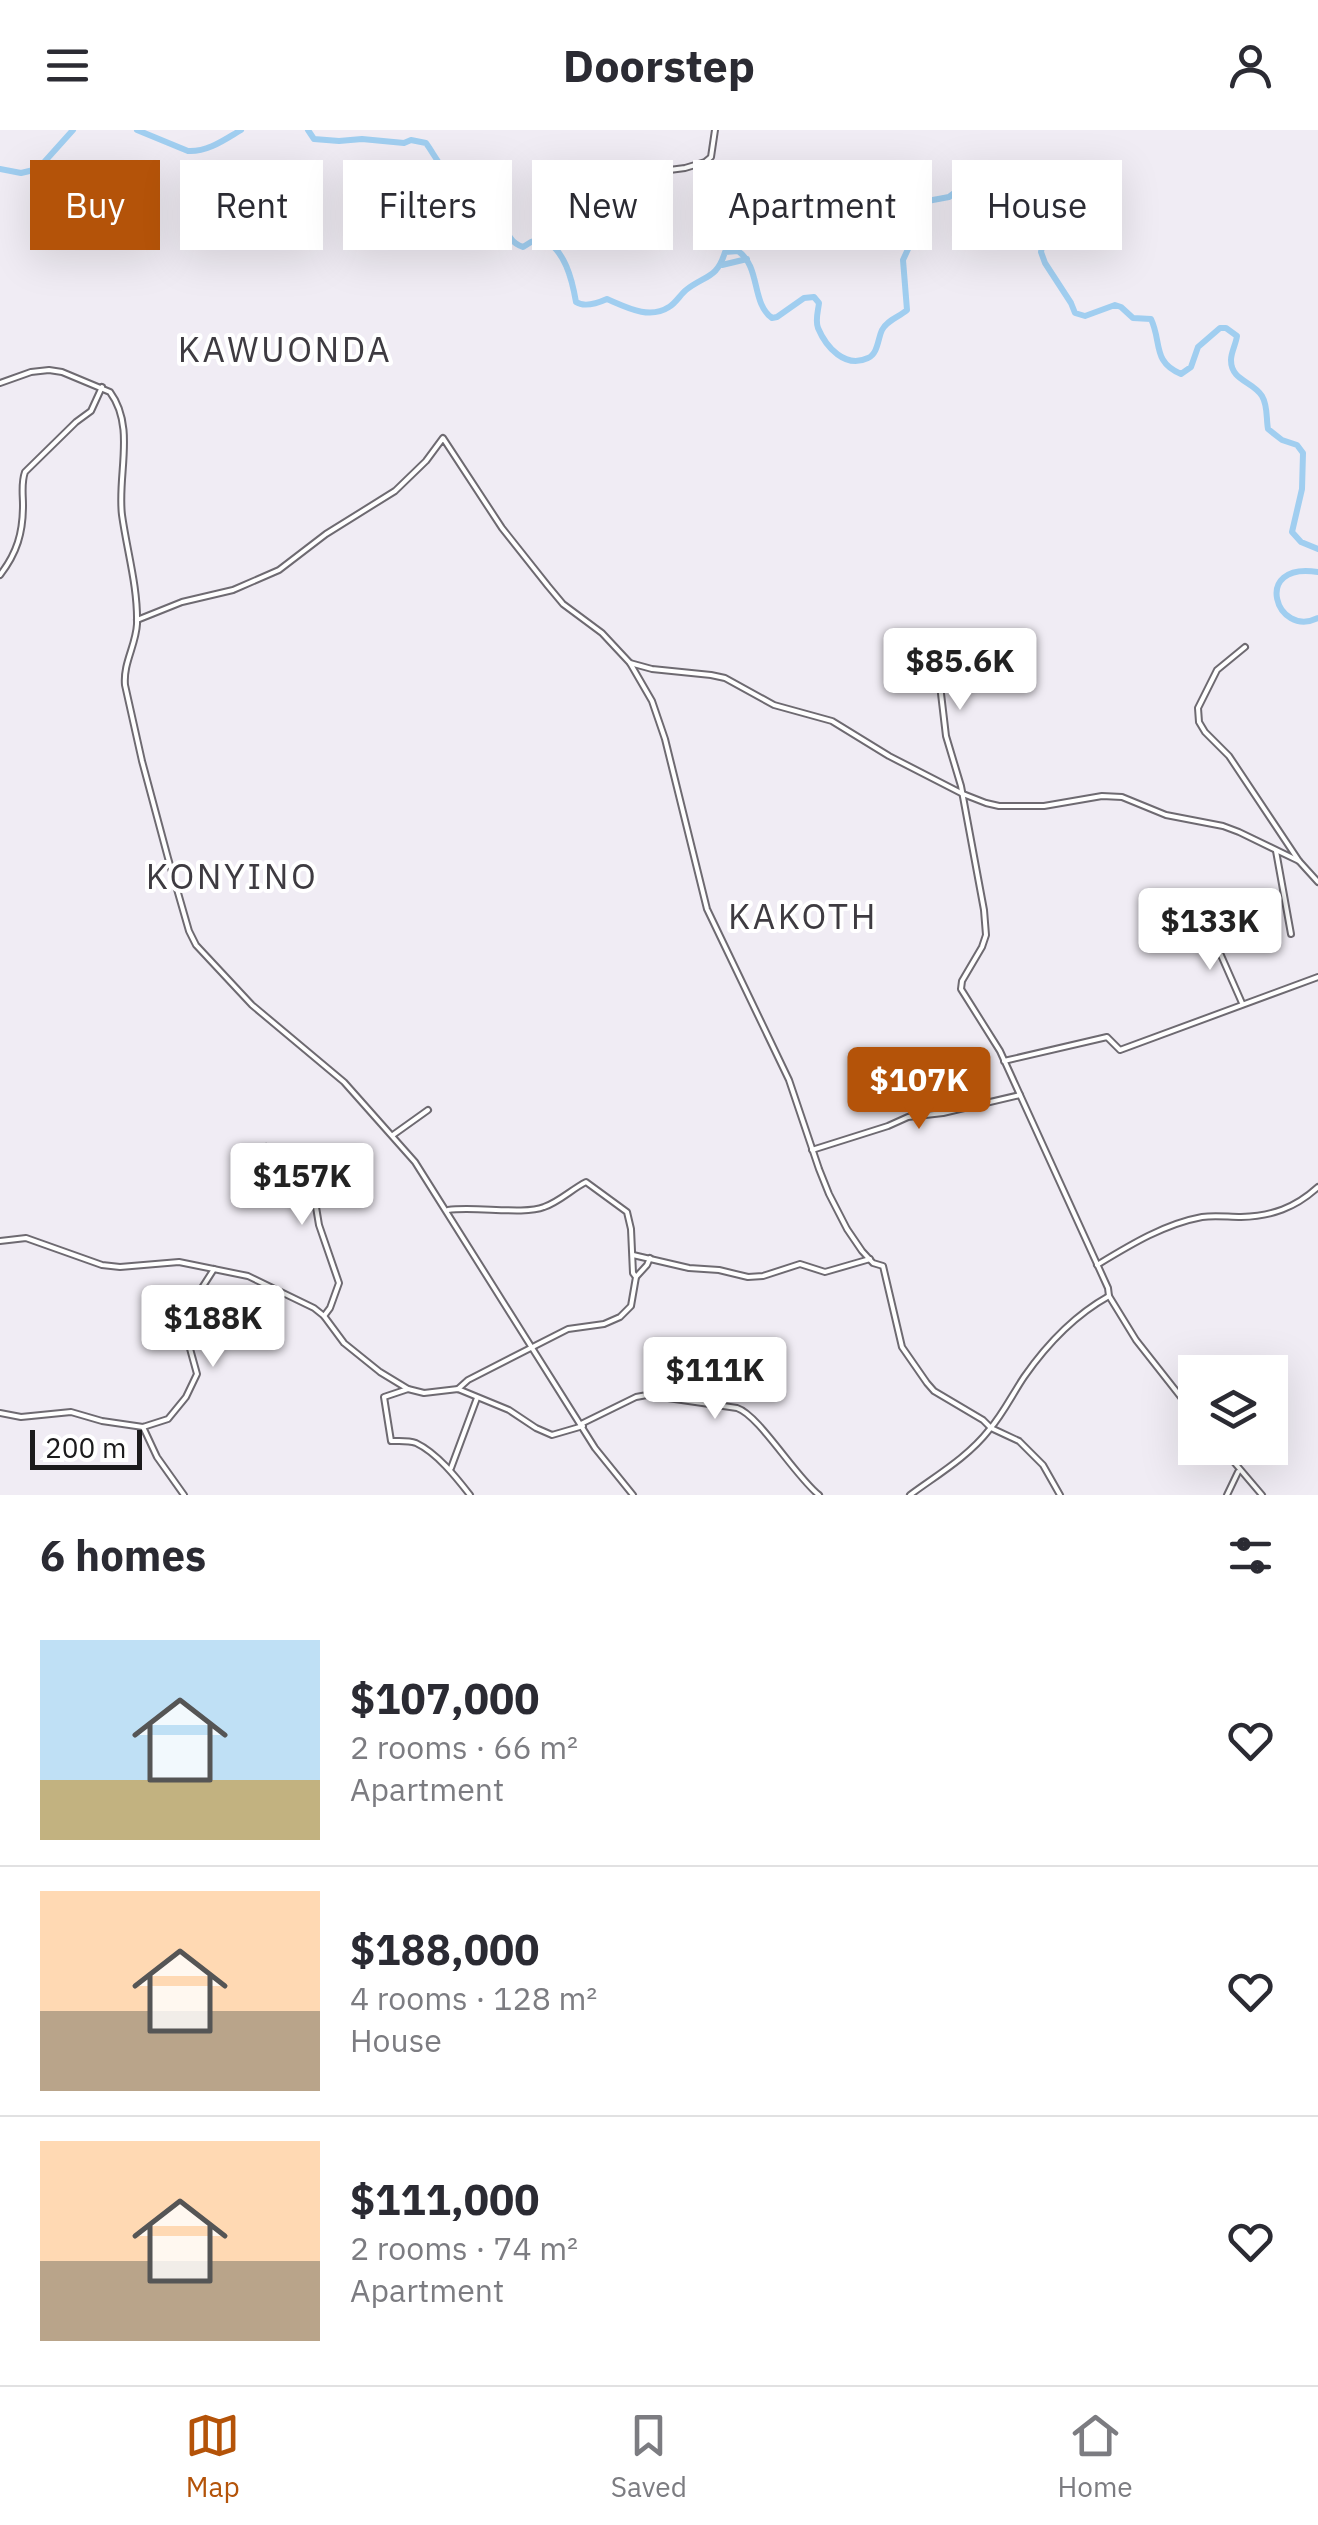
<!DOCTYPE html>
<html lang="en">
<head>
<meta charset="utf-8">
<style>
	:root { --surface:#fff; --page:#f2f2f3; --text:#2b2b33; --muted:#7c7c81; --line:#e1e1e2; --accent:#b45309 }
	body { margin:0; font-family:"IBM Plex Sans",sans-serif; background:var(--page); color:var(--text); height:100vh; display:flex; flex-direction:column; font-size:38px; white-space:nowrap }
	* { box-sizing:border-box; margin:0 }
	p { font-size:32px; color:var(--muted) }
	.icon { flex:none; width:55px; height:55px; fill:none; stroke:currentColor; stroke-width:2; stroke-linecap:round; stroke-linejoin:round }
	.map { position:relative; height:1365px; overflow:hidden }
	.side { display:flex; flex-direction:column; background:var(--surface); flex:1 }
	.side>* { flex:none }
	.hud { position:absolute; left:30px; top:30px; width:1260px; height:90px; display:flex; gap:20px }
	.controls { position:absolute; left:1178px; top:1225px; display:grid; gap:20px }
	.controls a { display:grid; place-items:center; width:110px; height:110px; border-radius:0px; background:var(--surface); box-shadow:0 10px 40px #0002; font-size:50px }
	.scale { position:absolute; left:30px; bottom:25px; width:112px; box-sizing:border-box; padding-left:10px; border:5px solid #1b1a1c; border-top:0; font-size:28px; line-height:35px; white-space:nowrap; color:#1b1a1c; -webkit-text-stroke:8px #fff; paint-order:stroke }
	.price { position:absolute; translate:-50% -85px; padding:0 22px; border-radius:10px; background:#fff; color:#222; font-size:32px; line-height:65px; filter:drop-shadow(0 2px 5px #0008) }
	.price::after { content:''; position:absolute; left:50%; top:60px; width:30px; height:22px; margin-left:-15px; background:inherit; clip-path:polygon(0 0,100% 0,50% 100%) }
	.price.on { background:var(--accent); color:#fff }
	ul { padding:0; list-style:none }
	li { display:flex; align-items:center; gap:30px; height:250px; padding:0 40px }
	li+li { border-top:2px solid var(--line) }
	li span { display:grid; place-items:center; flex:none; width:280px; height:200px; border-radius:0px; color:#555 }
	li>.icon { margin-inline-start:auto }
	span .icon { width:120px; height:120px; fill:#fffc; stroke-width:1 }
	li b { font-size:42px }
	h2 { display:flex; justify-content:space-between; align-items:center; height:120px; padding:0 40px; font-size:42px }
	.pill { padding:0 35px; border-radius:0px; background:var(--surface); box-shadow:0 10px 40px #0002; font-size:35px; line-height:90px }
	.pill.on { background:var(--accent); color:#fff }
	header { display:flex; justify-content:space-between; align-items:center; height:130px; padding:0 40px; background:var(--surface); font-size:45px; font-weight:700 }
	.dock { display:flex; justify-content:space-around; align-items:center; height:140px; border-top:2px solid var(--line); background:var(--surface); font-size:28px; color:var(--muted) }
	.dock a { display:grid; justify-items:center; gap:5px }
	.dock .on { color:var(--accent) }
	.map>svg:first-child { display:block }
	.lines { fill:none; stroke-linecap:round; stroke-linejoin:round }
	.river { stroke:#a0cef0; stroke-width:6 }
	.street-casing { stroke:#6e6a71; stroke-width:8 }
	.street { stroke:#fff; stroke-width:4 }
	.labels { text-anchor:middle; stroke-width:8; stroke-linejoin:round; paint-order:stroke }
	.quarter-label { font-size:35px; letter-spacing:2.5px; fill:#3e3b41; stroke:#fff }
</style>
</head>
<body>
<header><svg class="icon" aria-label="menu" viewBox="0 0 24 24"><path d="M4 6h16M4 12h16M4 18h16"/></svg>Doorstep<svg class="icon" aria-label="person" viewBox="0 0 24 24"><circle cx="12" cy="8" r="4"/><path d="M4 21q1-7 8-7t8 7"/></svg></header>
<div class="map">
<svg width="1318" height="1365" viewBox="0 0 1318 1365">
	<rect width="100%" height="100%" fill="#f0ecf4"/>
	<g class="lines">
		<g class="river">
			<path d="M137 0 188 21C208 22 224 10 241 0"/>
			<path d="M308 0 314 9 339 11 362 9 404 13 411 10 426 13C434 24 440 38 451 46 466 57 487 63 498 79 508 93 503 110 523 117L531 112 543 109C565 120 572 149 576 172 585 178 598 173 607 169 626 177 649 190 669 177 676 173 680 165 686 160 705 145 717 149 725 122L738 121C761 137 751 173 772 188L777 187 804 168 814 167 819 173C818 182 815 190 818 198 826 217 845 239 868 228 878 224 878 208 882 200 887 190 899 187 907 180L903 130 914 106 917 77 922 72 949 67 966 54 978 61C981 76 995 80 1008 71 1015 67 1018 59 1025 54 1041 41 1069 38 1081 56L1080 62 1055 94 1045 102 1041 122 1045 133 1071 173 1075 183 1085 186 1115 175 1121 177 1133 188 1151 189C1162 212 1152 232 1181 244L1191 237 1198 217 1220 198H1226L1237 206C1236 214 1231 222 1231 230 1231 251 1253 251 1262 266 1268 276 1266 288 1268 299L1282 310 1297 315 1303 323 1302 359 1292 402 1301 412 1318 419"/>
			<path d="M0 39 21 43 38 39 73 0"/>
			<path d="M722 135 747 129"/>
			<path d="M1318 442C1251 431 1276 509 1318 488"/>
		</g>
		<defs>
			<g id="street">
				<path d="M540 65 609 63 631 54 646 43 685 38 705 32 711 27 715 0"/>
				<path d="M0 253 31 242 49 240 62 242 110 262C136 297 117 345 122 385 127 421 138 457 137 494 136 515 123 533 125 555L142 631 168 728 189 801 196 815 252 875 344 952 415 1032 595 1318 633 1365"/>
				<path d="M0 445C17 423 23 403 23 375 23 364 21 353 25 342L76 292 91 281 102 257"/>
				<path d="M137 490 182 472 233 460 279 440 326 404 395 361 426 331 443 308 502 398 548 456 563 474 602 503 630 533 652 539 711 545 725 548 774 575 832 591 889 626 963 664 986 673 999 676H1044L1102 666 1122 667 1166 685 1223 696 1239 702 1299 731 1318 752"/>
				<path d="M928 507 930 535 940 555 946 606 961 656 984 780 986 805 982 817 962 851 961 859 1000 921 1108 1158 1109 1166"/>
				<path d="M1245 517 1217 540 1198 578 1199 592 1205 602 1229 626 1299 731"/>
				<path d="M630 533 652 571 665 609 707 779 789 950 819 1039 829 1064 847 1099 862 1121 873 1133 883 1136 902 1217 927 1253 934 1261 983 1290 991 1298 1019 1311 1043 1335 1060 1365"/>
				<path d="M1276 721 1291 804"/>
				<path d="M1212 799 1220 823 1242 873"/>
				<path d="M1004 931 1107 907 1120 920 1318 847"/>
				<path d="M393 1005 428 980"/>
				<path d="M266 1017 283 1033 316 1077 319 1095 339 1153 330 1178 324 1186"/>
				<path d="M812 1020 888 996 908 987 943 983 1020 965"/>
				<path d="M448 1080C474 1076 524 1085 544 1077 559 1072 572 1059 586 1052L627 1082 631 1099 633 1143 636 1147 631 1176 620 1187 604 1194 568 1199 468 1250 458 1259"/>
				<path d="M0 1111 26 1108 102 1135 120 1137 179 1132 248 1146 314 1178 324 1186 344 1213 380 1242 408 1259 424 1263 458 1259 509 1280 536 1298 552 1305 583 1296"/>
				<path d="M633 1125 689 1138 719 1140 748 1147 763 1146 800 1134 825 1142 870 1129"/>
				<path d="M1097 1135C1130 1115 1164 1094 1202 1087 1215 1085 1228 1087 1241 1087 1272 1086 1295 1078 1318 1057"/>
				<path d="M636 1147 647 1135 650 1128"/>
				<path d="M408 1259 384 1267 391 1311C399 1311 408 1310 416 1313 437 1323 456 1347 470 1365"/>
				<path d="M0 1283 21 1287 71 1282 102 1291 143 1297 168 1289 186 1267 197 1244 184 1197 181 1171 198 1164 214 1139"/>
				<path d="M581 1294 636 1267 647 1265 737 1278C759 1285 795 1346 819 1365"/>
				<path d="M143 1297 157 1327 184 1365"/>
				<path d="M1222 1318 1262 1365"/>
				<path d="M451 1338 477 1268"/>
				<path d="M910 1365C937 1345 968 1327 989 1300 1003 1284 1012 1265 1024 1247 1047 1214 1073 1186 1109 1166L1136 1210 1195 1285"/>
				<path d="M1227 1365 1238 1342"/>
			</g>
		</defs>
		<use href="#street" class="street-casing"/>
		<use href="#street" class="street"/>
	</g>
	<g class="labels">
		<g class="quarter-label">
			<text x="285" y="232">KAWUONDA</text>
			<text x="232" y="759">KONYINO</text>
			<text x="803" y="799">KAKOTH</text>
		</g>
	</g>
</svg>
<div class="controls">
<a><svg class="icon" aria-label="layers" viewBox="0 0 24 24"><path d="M12 4l9 5-9 5-9-5zM3 14l9 5 9-5"/></svg></a>
</div>
<div class="scale">200 m</div>
<b class="price" style="left:960px;top:583px">$85.6K</b>
<b class="price" style="left:1210px;top:843px">$133K</b>
<b class="price on" style="left:919px;top:1002px">$107K</b>
<b class="price" style="left:302px;top:1098px">$157K</b>
<b class="price" style="left:213px;top:1240px">$188K</b>
<b class="price" style="left:715px;top:1292px">$111K</b>
<div class="hud">
<a class="pill on">Buy</a>
<a class="pill">Rent</a>
<a class="pill">Filters</a>
<a class="pill">New</a>
<a class="pill">Apartment</a>
<a class="pill">House</a>
</div>
</div>
<section class="side">
<h2>6 homes<svg class="icon" aria-label="filters" viewBox="0 0 24 24"><path d="M4 7h16M4 17h16"/><circle cx="9" cy="7" r="2"/><circle cx="15" cy="17" r="2"/></svg></h2>
<ul>
<li><span style="background:linear-gradient(#bfe0f5 70%,#c2b280 0)"><svg class="icon" aria-label="home" viewBox="0 0 24 24"><path d="M3 11l9-7 9 7M6 9v11h12V9"/></svg></span><div><b>$107,000</b><p>2 rooms · 66 m²</p><p>Apartment</p></div><svg class="icon" aria-label="heart" viewBox="0 0 24 24"><path d="M12 20l-8-8c-3-5 5-10 8-4 3-6 11-1 8 4z"/></svg></li>
<li><span style="background:linear-gradient(#ffd9b3 60%,#b9a48a 0)"><svg class="icon" aria-label="home" viewBox="0 0 24 24"><path d="M3 11l9-7 9 7M6 9v11h12V9"/></svg></span><div><b>$188,000</b><p>4 rooms · 128 m²</p><p>House</p></div><svg class="icon" aria-label="heart" viewBox="0 0 24 24"><path d="M12 20l-8-8c-3-5 5-10 8-4 3-6 11-1 8 4z"/></svg></li>
<li><span style="background:linear-gradient(#ffd9b3 60%,#b9a48a 0)"><svg class="icon" aria-label="home" viewBox="0 0 24 24"><path d="M3 11l9-7 9 7M6 9v11h12V9"/></svg></span><div><b>$111,000</b><p>2 rooms · 74 m²</p><p>Apartment</p></div><svg class="icon" aria-label="heart" viewBox="0 0 24 24"><path d="M12 20l-8-8c-3-5 5-10 8-4 3-6 11-1 8 4z"/></svg></li>
</ul>
</section>
<nav class="dock">
<a class="on"><svg class="icon" aria-label="map" viewBox="0 0 24 24"><path d="M3 6l6-2 6 2 6-2v14l-6 2-6-2-6 2zM9 4v14M15 6v14"/></svg>Map</a>
<a><svg class="icon" aria-label="saved" viewBox="0 0 24 24"><path d="M7 4h10v16l-5-4-5 4z"/></svg>Saved</a>
<a><svg class="icon" aria-label="home" viewBox="0 0 24 24"><path d="M3 11l9-7 9 7M6 9v11h12V9"/></svg>Home</a>
</nav>
</body>
</html>
